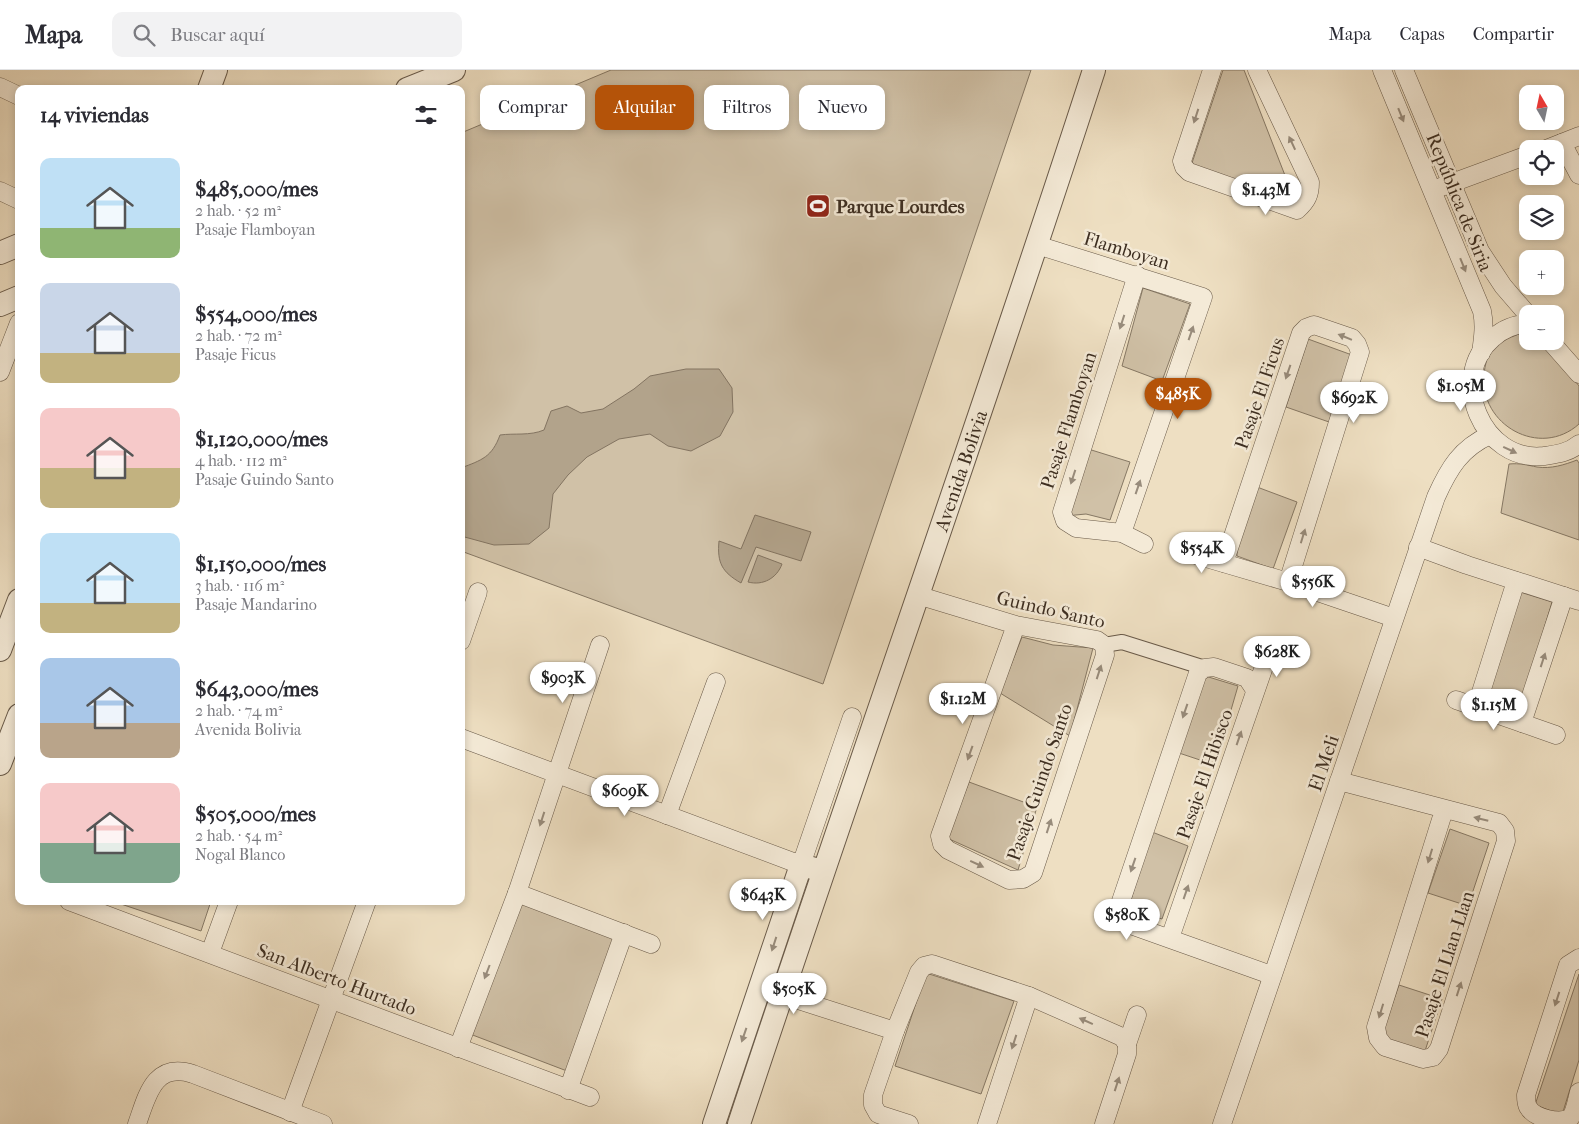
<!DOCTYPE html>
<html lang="es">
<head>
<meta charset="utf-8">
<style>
	:root { --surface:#fff; --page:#f2f2f3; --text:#2b2b33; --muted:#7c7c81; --line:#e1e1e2; --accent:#b45309 }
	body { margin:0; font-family:"IM FELL French Canon",serif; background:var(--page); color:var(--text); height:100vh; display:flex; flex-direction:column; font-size:19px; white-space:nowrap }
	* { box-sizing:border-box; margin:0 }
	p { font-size:16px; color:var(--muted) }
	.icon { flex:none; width:28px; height:28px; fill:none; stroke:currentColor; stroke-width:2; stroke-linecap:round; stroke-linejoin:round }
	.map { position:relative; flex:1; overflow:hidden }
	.side { position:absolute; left:15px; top:15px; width:450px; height:820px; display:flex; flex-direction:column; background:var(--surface); border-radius:10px; box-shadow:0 2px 8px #0003 }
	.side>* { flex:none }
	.banner { position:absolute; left:480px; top:15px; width:475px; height:45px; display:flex; gap:10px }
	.needle { width:32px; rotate:351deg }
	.tools { position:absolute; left:1519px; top:15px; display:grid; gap:10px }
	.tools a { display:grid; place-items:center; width:45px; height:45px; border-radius:10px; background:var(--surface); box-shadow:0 2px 8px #0003; font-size:25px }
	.price { position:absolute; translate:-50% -42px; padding:0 11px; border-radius:18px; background:#fff; color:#222; font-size:16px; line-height:32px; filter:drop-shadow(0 1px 2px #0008) }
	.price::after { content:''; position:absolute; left:50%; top:30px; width:15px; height:11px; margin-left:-8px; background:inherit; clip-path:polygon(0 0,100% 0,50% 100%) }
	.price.current { background:var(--accent); color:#fff }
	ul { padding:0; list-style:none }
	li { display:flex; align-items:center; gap:15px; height:125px; padding:0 25px }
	li span { display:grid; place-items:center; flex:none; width:140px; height:100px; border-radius:10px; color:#555 }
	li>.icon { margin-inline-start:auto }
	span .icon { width:60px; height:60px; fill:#fffc; stroke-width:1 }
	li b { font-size:21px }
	h2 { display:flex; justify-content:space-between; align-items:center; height:60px; padding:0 25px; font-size:21px }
	.pill { padding:0 18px; border-radius:10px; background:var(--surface); box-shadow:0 2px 8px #0003; font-size:18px; line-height:45px }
	.pill.current { background:var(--accent); color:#fff }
	header { display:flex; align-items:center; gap:30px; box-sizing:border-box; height:70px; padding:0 25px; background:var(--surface); border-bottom:1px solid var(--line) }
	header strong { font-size:24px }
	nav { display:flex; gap:28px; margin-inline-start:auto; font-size:18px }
	.search { width:350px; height:45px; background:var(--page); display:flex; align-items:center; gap:12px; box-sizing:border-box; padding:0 18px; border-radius:10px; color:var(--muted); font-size:19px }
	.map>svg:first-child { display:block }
	.green { fill:#d0c1a7; stroke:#867864 }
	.water { fill:#b2a38b; stroke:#837461 }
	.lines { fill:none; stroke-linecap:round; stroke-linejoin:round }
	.pedestrian-casing { stroke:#695a49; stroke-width:16 }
	.minor-casing { stroke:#695a49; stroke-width:19 }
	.tertiary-casing { stroke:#695a49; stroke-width:24 }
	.pedestrian { stroke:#f4ead7; stroke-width:14 }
	.minor { stroke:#f4ead7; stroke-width:18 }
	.tertiary { stroke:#f4ead7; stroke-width:22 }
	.oneway { fill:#988c7c }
	.labels { text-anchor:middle; stroke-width:5; stroke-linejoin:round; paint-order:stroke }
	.street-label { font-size:19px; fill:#3d2e21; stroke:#f4ead7 }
	.poi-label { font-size:19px; font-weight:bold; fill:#3d2e21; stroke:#f4ead7; text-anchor:start }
</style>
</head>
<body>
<header>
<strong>Mapa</strong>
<div class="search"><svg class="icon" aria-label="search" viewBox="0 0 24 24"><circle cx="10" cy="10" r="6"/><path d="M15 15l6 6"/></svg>Buscar aquí</div>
<nav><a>Mapa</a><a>Capas</a><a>Compartir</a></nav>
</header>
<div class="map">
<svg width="1579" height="1054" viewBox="0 0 1579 1054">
	<rect width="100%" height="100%" fill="#eedfc2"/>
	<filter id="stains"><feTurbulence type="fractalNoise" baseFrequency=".004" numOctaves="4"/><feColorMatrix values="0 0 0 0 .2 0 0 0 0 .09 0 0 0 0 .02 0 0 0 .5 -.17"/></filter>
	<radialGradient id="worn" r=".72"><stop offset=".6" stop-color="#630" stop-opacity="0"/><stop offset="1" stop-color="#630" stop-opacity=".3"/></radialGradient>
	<g class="green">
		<path d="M611 0H1031L823 614 461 481V63Z"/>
		<path d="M1223 0H1244L1293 126 1288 132 1190 99Z"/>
		<path d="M1143 218 1190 234 1162 311 1122 296Z"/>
		<path d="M1523 262H1527L1528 271 1546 273 1579 316V354C1540 389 1479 355 1484 304 1485 295 1487 286 1493 279 1501 270 1513 267 1523 262Z"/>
		<path d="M1308 269 1352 285 1329 352 1286 337Z"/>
		<path d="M1085 378 1130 392 1110 450 1086 444 1065 446Z"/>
		<path d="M1577 390 1579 393V470L1501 443 1509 394C1520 393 1527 395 1537 397 1551 399 1564 395 1577 390Z"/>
		<path d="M1257 417 1297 432 1273 499 1237 486V475Z"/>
		<path d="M1520 522 1552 532 1522 633 1489 624Z"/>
		<path d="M1022 567 1053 575 1093 578 1070 666 1000 623Z"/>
		<path d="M1202 605 1238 616 1215 695 1176 682Z"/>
		<path d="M969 712 1037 737 1018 800 947 768Z"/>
		<path d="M1450 759 1489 773 1468 836 1428 823Z"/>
		<path d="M1152 762 1188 776 1162 849 1128 839Z"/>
		<path d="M112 831H211L201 861Z"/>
		<path d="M520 833 614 868 567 1001 470 964Z"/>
		<path d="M926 903 1014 931 981 1024 895 996Z"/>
		<path d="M1579 904V990L1562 1045 1535 1035Z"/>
		<path d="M1399 915 1442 929 1424 984 1381 966Z"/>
	</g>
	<g class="water">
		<path d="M686 299H719L732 318 733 342 720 366 691 381 668 376 650 364 619 369 587 387 568 405 553 424 549 458 529 474 494 475 461 466V398C482 390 492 387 500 365 514 363 530 366 544 360L551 341 567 336 581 343 603 339 634 319 650 306Z"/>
		<path d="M755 445 811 462 801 491 756 477 741 513C722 502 717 493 719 471L741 479Z"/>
		<path d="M758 485 782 494C777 508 763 516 748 512Z"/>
	</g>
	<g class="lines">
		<defs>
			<path id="pedestrian" d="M1104 575 1122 572 1205 598"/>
			<g id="minor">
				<path d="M1212 0 1182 91 1184 97 1189 102 1297 140C1307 131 1310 125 1310 112L1257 0"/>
				<path d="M1382 0 1482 241C1485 256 1483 268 1481 283"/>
				<path d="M1404 0 1480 181 1503 216 1528 245"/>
				<path d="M0 17 19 26"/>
				<path d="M1562 73 1579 105"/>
				<path d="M1546 79 1579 66"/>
				<path d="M1441 117 1528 85"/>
				<path d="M0 121 19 130"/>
				<path d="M1037 175 1203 227 1122 463"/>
				<path d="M1137 205 1062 442 1065 451 1076 458 1122 463 1144 474"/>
				<path d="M1528 254C1514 254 1503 259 1493 268 1447 307 1482 393 1544 386 1557 384 1568 383 1579 374"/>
				<path d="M1550 271 1579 304"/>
				<path d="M0 302 19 253"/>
				<path d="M1418 477 1467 495 1579 531"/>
				<path d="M1189 483 1288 512 1394 548"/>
				<path d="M1224 493 1301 263 1306 258 1314 255 1352 268 1357 274 1360 282 1288 512"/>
				<path d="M917 525 1016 555 1097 570 1104 575 1105 585 1033 803 1023 809 1009 810 948 780 942 774 940 766 1016 555"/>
				<path d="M461 571 478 522"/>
				<path d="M1255 620 1247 608 1214 597 1205 598 1198 603 1119 837 1121 847 1128 854 1271 905"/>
				<path d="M1456 630 1556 665"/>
				<path d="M1476 638 1516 511"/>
				<path d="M1522 653 1564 526"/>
				<path d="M461 668 801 795 852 647"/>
				<path d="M1339 711 1499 753 1505 761 1506 771 1439 979 1433 987 1423 989 1385 977 1378 968 1376 957 1444 740"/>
				<path d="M667 745 716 612"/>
				<path d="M517 823 651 874"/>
				<path d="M69 831 590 1027"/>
				<path d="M1170 868 1268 585"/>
				<path d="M210 883 229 831"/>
				<path d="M1579 888 1568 895 1526 1025C1526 1029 1526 1033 1528 1037 1534 1048 1559 1054 1570 1048 1575 1043 1577 1029 1579 1022"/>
				<path d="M770 921 895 961"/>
				<path d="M458 978 517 823 600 575"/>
				<path d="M568 1020 624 863"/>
				<path d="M290 1042 367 831"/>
				<path d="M137 1054C147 1026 154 991 193 1004L323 1054"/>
				<path d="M909 1054 878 1044 873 1035V1025L895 961 919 902 924 896 932 894 1029 926 1122 967 1127 974"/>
				<path d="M987 1054 1029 926"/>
				<path d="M1104 1054 1127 984V974L1137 945"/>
				<path d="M1222 1054 1436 427C1449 398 1461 378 1490 365"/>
			</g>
			<g id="tertiary">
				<path d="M209 19 216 0"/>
				<path d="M407 19 454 0"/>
				<path d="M0 183 19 175"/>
				<path d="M0 235 19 227"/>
				<path d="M0 580 19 530"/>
				<path d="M0 694 19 645"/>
				<path d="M714 1054 801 795 823 801"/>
				<path id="s1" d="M739 1054C855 702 980 353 1094 0"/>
			</g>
		</defs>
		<use href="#pedestrian" class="pedestrian-casing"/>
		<use href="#minor" class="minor-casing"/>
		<use href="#tertiary" class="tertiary-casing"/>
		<use href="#pedestrian" class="pedestrian"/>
		<use href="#minor" class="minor"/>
		<use href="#tertiary" class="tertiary"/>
	</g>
	<defs><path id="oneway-solid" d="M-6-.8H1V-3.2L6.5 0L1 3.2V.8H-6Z" transform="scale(1.25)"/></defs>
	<g class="oneway">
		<use href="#oneway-solid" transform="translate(1401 45) rotate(68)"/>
		<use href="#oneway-solid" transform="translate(1196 46) rotate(108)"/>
		<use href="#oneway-solid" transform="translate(1292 73) rotate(-115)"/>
		<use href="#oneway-solid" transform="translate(1463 195) rotate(68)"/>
		<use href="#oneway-solid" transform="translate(1122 252) rotate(108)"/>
		<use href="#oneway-solid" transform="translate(1191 263) rotate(-71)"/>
		<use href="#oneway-solid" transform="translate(1345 267) rotate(-158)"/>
		<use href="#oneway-solid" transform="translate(1288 302) rotate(109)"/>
		<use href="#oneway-solid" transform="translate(1510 380) rotate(25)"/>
		<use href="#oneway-solid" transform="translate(1073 407) rotate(108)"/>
		<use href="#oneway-solid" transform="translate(1138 417) rotate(-71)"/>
		<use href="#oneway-solid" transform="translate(1303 466) rotate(-73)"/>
		<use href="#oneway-solid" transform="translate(1543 590) rotate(-72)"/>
		<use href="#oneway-solid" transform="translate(1099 602) rotate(-72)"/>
		<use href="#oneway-solid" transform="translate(1185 641) rotate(109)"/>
		<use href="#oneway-solid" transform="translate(1239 668) rotate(-71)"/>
		<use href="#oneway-solid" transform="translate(970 683) rotate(110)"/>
		<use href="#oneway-solid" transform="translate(542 749) rotate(108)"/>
		<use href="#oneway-solid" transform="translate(1481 749) rotate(-166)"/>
		<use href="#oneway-solid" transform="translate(1049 756) rotate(-72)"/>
		<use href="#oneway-solid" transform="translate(1430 786) rotate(107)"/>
		<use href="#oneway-solid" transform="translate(977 794) rotate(25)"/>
		<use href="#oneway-solid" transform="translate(1133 795) rotate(109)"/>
		<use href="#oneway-solid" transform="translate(1186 822) rotate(-71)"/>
		<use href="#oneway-solid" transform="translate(774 874) rotate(108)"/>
		<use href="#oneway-solid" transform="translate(487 902) rotate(111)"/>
		<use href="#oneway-solid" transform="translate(1459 919) rotate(-72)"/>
		<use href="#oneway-solid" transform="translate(1557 929) rotate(108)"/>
		<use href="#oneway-solid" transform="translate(1381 941) rotate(107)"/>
		<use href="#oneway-solid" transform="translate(1086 951) rotate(-156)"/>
		<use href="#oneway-solid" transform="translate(744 965) rotate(109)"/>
		<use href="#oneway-solid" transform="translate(1014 972) rotate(108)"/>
		<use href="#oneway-solid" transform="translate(1117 1014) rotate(-72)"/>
	</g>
	<defs>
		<symbol id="stadium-square" viewBox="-11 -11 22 22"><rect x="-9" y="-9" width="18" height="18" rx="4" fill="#8f2418" stroke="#f4ead7"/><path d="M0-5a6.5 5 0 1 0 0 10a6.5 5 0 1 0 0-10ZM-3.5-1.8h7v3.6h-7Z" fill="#fff"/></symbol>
	</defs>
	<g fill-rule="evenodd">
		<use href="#stadium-square" x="804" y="122" width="28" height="28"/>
	</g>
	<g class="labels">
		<g class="street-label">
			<text transform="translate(1460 132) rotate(68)" y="7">República de Siria</text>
			<text transform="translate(1127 180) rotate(17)" y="7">Flamboyan</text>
			<text transform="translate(1259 323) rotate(-71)" y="7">Pasaje El Ficus</text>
			<text transform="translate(1068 350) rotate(-72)" y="7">Pasaje Flamboyan</text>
			<text dy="7" stroke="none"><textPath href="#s1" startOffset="690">Avenida Bolivia</textPath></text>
			<text transform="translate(1051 539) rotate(13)" y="7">Guindo Santo</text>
			<text transform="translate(1323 693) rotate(-71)" y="7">El Meli</text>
			<text transform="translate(1204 704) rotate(-71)" y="7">Pasaje El Hibisco</text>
			<text transform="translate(1039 712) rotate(-71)" y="7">Pasaje Guindo Santo</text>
			<text transform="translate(1444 894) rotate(-72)" y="7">Pasaje El Llan-Llan</text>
			<text transform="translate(337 909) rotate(21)" y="7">San Alberto Hurtado</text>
		</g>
		<g class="poi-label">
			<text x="836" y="143">Parque Lourdes</text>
		</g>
	</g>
	<rect width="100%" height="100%" filter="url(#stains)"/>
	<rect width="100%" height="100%" fill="url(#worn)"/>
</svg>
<div class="tools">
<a><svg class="needle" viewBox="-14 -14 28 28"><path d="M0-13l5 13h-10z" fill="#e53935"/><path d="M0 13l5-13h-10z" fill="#7c7c81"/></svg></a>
<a><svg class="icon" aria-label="locate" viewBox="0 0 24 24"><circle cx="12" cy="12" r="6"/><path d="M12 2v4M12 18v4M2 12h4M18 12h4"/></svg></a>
<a><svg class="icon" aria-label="layers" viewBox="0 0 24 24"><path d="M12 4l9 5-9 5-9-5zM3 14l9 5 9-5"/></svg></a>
<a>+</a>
<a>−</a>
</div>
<b class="price" style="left:1266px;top:146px">$1.43M</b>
<b class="price" style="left:1461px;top:342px">$1.05M</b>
<b class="price current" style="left:1178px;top:350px">$485K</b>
<b class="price" style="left:1354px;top:354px">$692K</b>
<b class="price" style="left:1202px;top:504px">$554K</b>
<b class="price" style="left:1313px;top:538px">$556K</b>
<b class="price" style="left:1277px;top:608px">$628K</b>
<b class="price" style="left:563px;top:634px">$903K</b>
<b class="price" style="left:963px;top:655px">$1.12M</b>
<b class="price" style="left:1494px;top:661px">$1.15M</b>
<b class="price" style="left:625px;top:747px">$609K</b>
<b class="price" style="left:763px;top:851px">$643K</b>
<b class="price" style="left:1127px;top:871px">$580K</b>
<b class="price" style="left:794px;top:945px">$505K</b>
<div class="banner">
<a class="pill">Comprar</a>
<a class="pill current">Alquilar</a>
<a class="pill">Filtros</a>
<a class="pill">Nuevo</a>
</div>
<section class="side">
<h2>14 viviendas<svg class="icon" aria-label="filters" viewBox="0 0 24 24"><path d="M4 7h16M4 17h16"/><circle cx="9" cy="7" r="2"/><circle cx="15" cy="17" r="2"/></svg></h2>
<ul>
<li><span style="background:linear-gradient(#bfe0f5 70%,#8fb573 0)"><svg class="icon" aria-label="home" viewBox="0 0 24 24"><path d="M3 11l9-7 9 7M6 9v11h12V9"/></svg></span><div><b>$485,000/mes</b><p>2 hab. · 52 m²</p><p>Pasaje Flamboyan</p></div></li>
<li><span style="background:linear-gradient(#c9d6e8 70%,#c2b280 0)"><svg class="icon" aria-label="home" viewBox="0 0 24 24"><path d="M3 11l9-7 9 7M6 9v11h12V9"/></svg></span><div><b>$554,000/mes</b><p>2 hab. · 72 m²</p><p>Pasaje Ficus</p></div></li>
<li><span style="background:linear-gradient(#f6c9c9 60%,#c2b280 0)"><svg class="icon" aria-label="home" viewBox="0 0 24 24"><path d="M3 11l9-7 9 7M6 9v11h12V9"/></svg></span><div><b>$1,120,000/mes</b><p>4 hab. · 112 m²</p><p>Pasaje Guindo Santo</p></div></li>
<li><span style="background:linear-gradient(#bfe0f5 70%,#c2b280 0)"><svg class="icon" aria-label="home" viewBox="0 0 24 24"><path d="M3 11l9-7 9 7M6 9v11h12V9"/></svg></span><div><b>$1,150,000/mes</b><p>3 hab. · 116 m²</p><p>Pasaje Mandarino</p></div></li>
<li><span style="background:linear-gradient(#a9c7e8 65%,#b9a48a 0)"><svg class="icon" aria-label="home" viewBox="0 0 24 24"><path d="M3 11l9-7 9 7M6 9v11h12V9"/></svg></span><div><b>$643,000/mes</b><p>2 hab. · 74 m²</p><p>Avenida Bolivia</p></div></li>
<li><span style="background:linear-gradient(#f6c9c9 60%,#7fa58c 0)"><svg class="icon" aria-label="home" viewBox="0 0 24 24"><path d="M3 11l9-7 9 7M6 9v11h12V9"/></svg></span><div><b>$505,000/mes</b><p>2 hab. · 54 m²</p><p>Nogal Blanco</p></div></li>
</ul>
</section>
</div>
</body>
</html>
